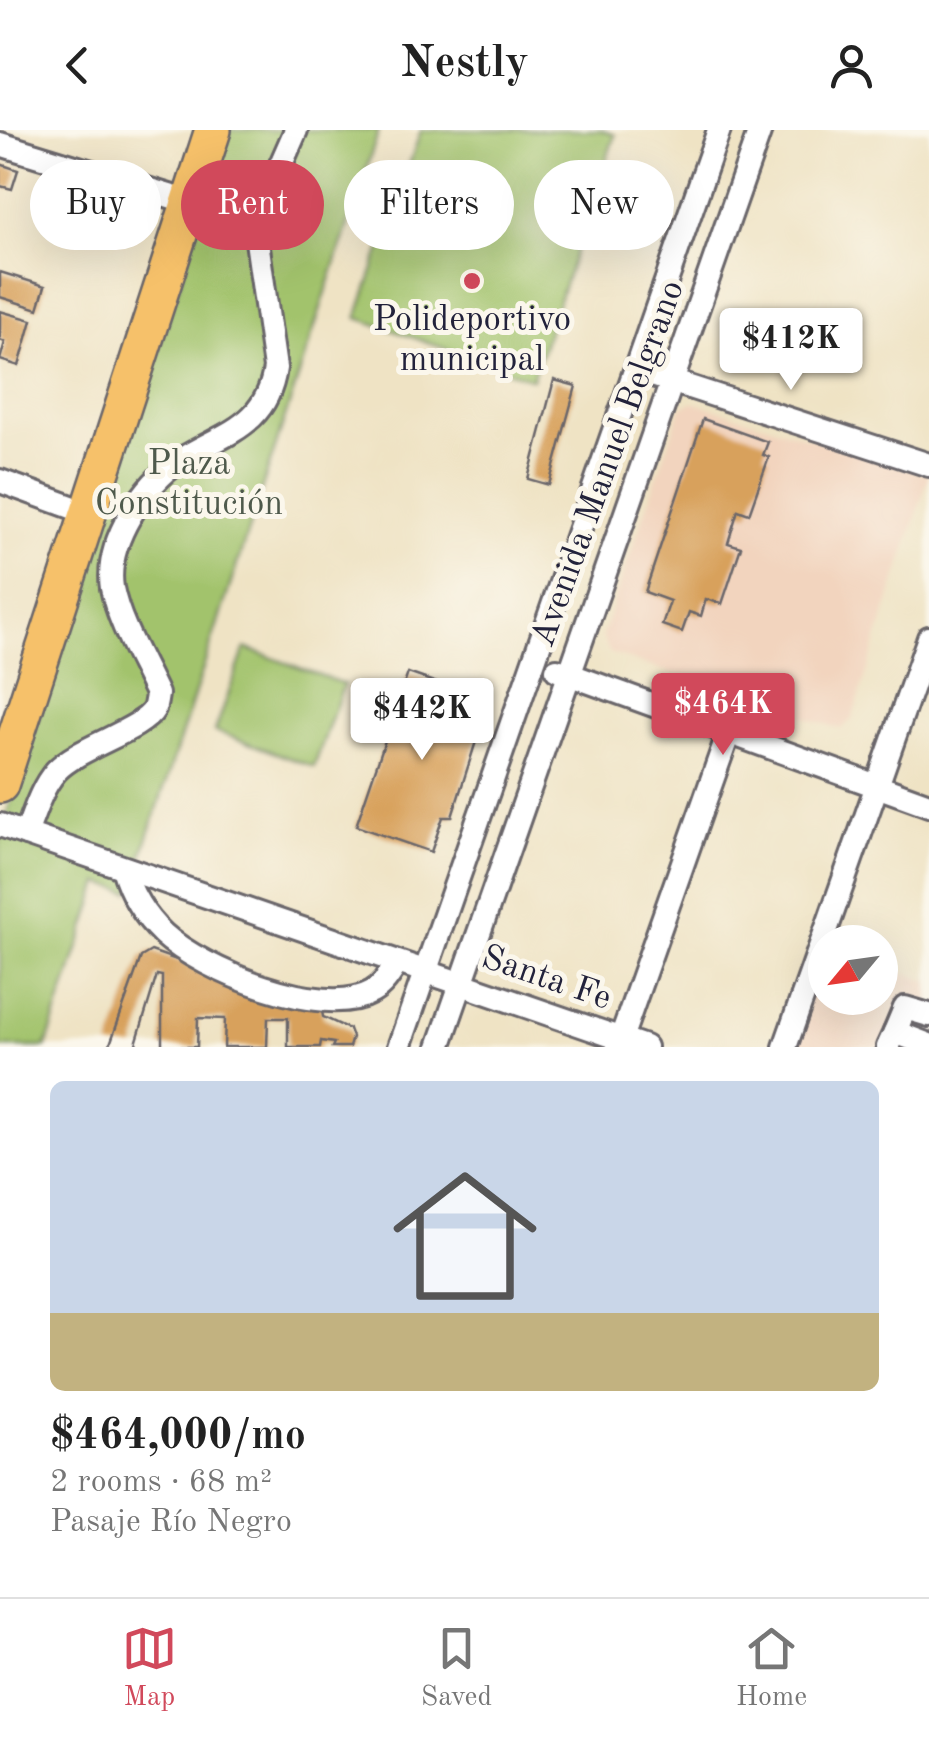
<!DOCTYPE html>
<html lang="en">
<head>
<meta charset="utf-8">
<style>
	:root { --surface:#fff; --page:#f2f2f2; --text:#222; --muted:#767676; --line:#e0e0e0; --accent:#d1495b }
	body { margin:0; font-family:"Old Standard TT",serif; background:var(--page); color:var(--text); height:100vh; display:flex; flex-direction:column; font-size:38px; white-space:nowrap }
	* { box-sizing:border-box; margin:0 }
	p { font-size:32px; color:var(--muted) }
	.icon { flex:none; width:55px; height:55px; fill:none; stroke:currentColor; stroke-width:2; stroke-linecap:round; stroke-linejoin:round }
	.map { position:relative; height:917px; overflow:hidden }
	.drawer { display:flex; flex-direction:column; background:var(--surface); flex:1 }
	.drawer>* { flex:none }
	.top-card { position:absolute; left:30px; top:30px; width:870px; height:90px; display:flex; gap:20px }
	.needle { width:65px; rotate:241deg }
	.buttons { position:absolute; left:808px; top:795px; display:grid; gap:20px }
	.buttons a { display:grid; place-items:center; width:90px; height:90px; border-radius:50%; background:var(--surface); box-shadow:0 10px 40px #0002; font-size:50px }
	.price { position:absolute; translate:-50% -85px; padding:0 22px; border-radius:10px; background:#fff; color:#222; font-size:32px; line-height:65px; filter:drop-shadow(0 2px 5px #0008) }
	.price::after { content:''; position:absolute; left:50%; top:60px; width:30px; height:22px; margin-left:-15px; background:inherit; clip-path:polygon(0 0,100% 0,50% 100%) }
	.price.on { background:var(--accent); color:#fff }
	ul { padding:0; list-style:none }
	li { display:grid; align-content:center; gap:20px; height:530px; padding:0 50px }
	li+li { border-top:2px solid var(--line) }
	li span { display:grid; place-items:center; height:310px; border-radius:15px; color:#555 }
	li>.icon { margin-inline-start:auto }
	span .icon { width:180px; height:180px; fill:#fffc; stroke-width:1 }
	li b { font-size:42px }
	.tag { padding:0 35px; border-radius:45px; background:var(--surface); box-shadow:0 10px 40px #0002; font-size:35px; line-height:90px }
	.tag.on { background:var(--accent); color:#fff }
	header { display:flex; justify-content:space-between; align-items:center; height:130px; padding:0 50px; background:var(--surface); font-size:45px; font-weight:700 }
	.menu { display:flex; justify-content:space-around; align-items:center; height:140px; border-top:2px solid var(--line); background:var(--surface); font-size:28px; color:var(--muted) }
	.menu a { display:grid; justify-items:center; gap:5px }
	.menu .on { color:var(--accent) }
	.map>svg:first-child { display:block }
	.built { fill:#f2d4be }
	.green { fill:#a2c36c; stroke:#627254; stroke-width:2.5 }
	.building { fill:#d8a15b }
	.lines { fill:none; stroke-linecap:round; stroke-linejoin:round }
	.minor-casing { stroke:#6a666b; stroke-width:28 }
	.highway-casing { stroke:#6a666b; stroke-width:40 }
	.minor { stroke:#fff; stroke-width:22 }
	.highway { stroke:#f6c16b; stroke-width:35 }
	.poi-dot { fill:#d1495b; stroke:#fbf7ec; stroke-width:4 }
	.labels { text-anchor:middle; stroke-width:10; stroke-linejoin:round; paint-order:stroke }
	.poi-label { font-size:35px; fill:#22223b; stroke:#fbf7ec }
	.park-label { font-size:35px; fill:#4f5a4c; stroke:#fbf7ec }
	.street-label { font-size:35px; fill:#22223b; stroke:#fbf7ec }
</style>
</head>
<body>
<header><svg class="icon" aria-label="back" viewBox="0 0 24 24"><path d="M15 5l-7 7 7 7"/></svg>Nestly<svg class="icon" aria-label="person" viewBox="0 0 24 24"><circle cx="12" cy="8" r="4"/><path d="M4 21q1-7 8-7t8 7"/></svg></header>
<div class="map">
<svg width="929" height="917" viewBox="0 0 929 917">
	<rect width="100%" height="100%" fill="#fbf7ec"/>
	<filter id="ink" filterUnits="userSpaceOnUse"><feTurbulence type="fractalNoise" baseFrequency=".01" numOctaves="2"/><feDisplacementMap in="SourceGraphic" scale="20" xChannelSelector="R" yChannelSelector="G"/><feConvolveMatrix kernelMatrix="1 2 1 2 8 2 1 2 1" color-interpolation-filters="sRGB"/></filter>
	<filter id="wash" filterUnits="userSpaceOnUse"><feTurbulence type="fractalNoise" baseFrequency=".0048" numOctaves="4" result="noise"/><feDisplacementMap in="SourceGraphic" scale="40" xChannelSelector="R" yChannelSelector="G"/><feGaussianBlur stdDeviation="2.25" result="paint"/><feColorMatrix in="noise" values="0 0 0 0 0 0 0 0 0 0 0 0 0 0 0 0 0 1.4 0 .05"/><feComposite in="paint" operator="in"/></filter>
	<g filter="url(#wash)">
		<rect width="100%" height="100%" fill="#efe3c4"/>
		<g class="built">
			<path d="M692 272 929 345 852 589 841 599 610 523 602 506 681 278Z"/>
			<path d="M825 816V868H880V834L929 852V917H789Z"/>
		</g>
		<g class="green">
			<path d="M229 0H379L130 762 100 753 46 917H0V704Z"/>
			<path d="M421 0H601L615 5 532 249 357 188Z"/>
			<path d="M245 518 344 554 314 637 215 601Z"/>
		</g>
		<g id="blocks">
			<g class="building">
				<path d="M0 34 18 40 12 59 0 56Z"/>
				<path d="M0 142 45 156 38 179 0 167Z"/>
				<path d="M0 181 32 190 19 236 0 230 5 212 0 210Z"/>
				<path d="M554 250 576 256 549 355 528 349Z"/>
				<path d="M703 289 768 312 763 325 769 327 749 384 738 380 728 413 741 417 722 474 706 469 701 486 689 482 682 502 662 495 670 471 645 462Z"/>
				<path d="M408 543 483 569 479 579 485 583 452 687H443L431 722 356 696Z"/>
				<path d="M151 821 188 834 244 842 319 863 323 887 349 899 352 907 349 917H332L334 913 321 911 320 917H288V888H268L267 917H224L225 889 198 888 197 917H162V846L157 845 135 917H109L141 827Z"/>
			</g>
		</g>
	</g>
	<g filter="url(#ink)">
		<use href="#blocks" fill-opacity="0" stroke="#6a666b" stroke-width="2.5"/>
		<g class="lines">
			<defs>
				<g id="minor">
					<path d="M0 14 189 72"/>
					<path d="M637 240 929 335"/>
					<path d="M0 351 88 383"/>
					<path d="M557 540 929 675"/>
					<path d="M0 695 645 917"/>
					<path d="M26 704C34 683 41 658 56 641 78 617 143 600 154 579 155 578 157 565 157 564 142 531 119 494 112 458 105 412 144 354 182 329 224 303 267 296 275 238L257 111 260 82 296 0"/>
					<path d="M123 738C130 762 144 786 163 804 202 840 323 890 372 862 384 855 390 844 397 833"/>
					<path d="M895 902 905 878 929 885"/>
					<path d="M399 917 719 0"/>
					<path d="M439 917 760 0"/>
					<path d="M618 917 729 602"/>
					<path d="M785 917 929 508"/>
					<path d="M888 917 895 902 929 915"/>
				</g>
				<path id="highway" d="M0 655 213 0"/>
			</defs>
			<use href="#minor" class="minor-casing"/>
			<use href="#highway" class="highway-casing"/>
			<use href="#minor" class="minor"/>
			<use href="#highway" class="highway"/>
		</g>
	</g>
	<circle class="poi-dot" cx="472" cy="151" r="10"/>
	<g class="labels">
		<g class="poi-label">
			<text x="472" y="200">Polideportivo<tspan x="472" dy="40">municipal</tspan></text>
		</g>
		<g class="park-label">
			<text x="189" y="344">Plaza<tspan x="189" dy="40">Constitución</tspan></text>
		</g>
		<g class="street-label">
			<text transform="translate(606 333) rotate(-70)" y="12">Avenida Manuel Belgrano</text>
			<text transform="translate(547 846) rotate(19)" y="12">Santa Fe</text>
		</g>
	</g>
</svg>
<div class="buttons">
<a><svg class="needle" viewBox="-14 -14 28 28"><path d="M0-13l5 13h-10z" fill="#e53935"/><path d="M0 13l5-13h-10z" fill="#767676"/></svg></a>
</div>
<b class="price" style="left:791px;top:263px">$412K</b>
<b class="price on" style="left:723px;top:628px">$464K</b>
<b class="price" style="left:422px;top:633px">$442K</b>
<div class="top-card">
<a class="tag">Buy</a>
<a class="tag on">Rent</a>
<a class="tag">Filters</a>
<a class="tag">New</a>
</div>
</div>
<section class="drawer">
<ul>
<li><span style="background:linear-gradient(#c9d6e8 75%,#c2b280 0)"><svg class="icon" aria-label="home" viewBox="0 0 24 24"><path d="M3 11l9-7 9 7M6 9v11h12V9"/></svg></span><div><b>$464,000/mo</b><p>2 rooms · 68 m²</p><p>Pasaje Río Negro</p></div></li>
</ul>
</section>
<nav class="menu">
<a class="on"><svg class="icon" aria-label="map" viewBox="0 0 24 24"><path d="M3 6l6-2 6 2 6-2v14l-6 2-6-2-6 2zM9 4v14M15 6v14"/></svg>Map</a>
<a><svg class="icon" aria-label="saved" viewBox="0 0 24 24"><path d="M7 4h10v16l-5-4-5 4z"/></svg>Saved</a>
<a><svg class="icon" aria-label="home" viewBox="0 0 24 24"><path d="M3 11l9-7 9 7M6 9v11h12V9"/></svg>Home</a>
</nav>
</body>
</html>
